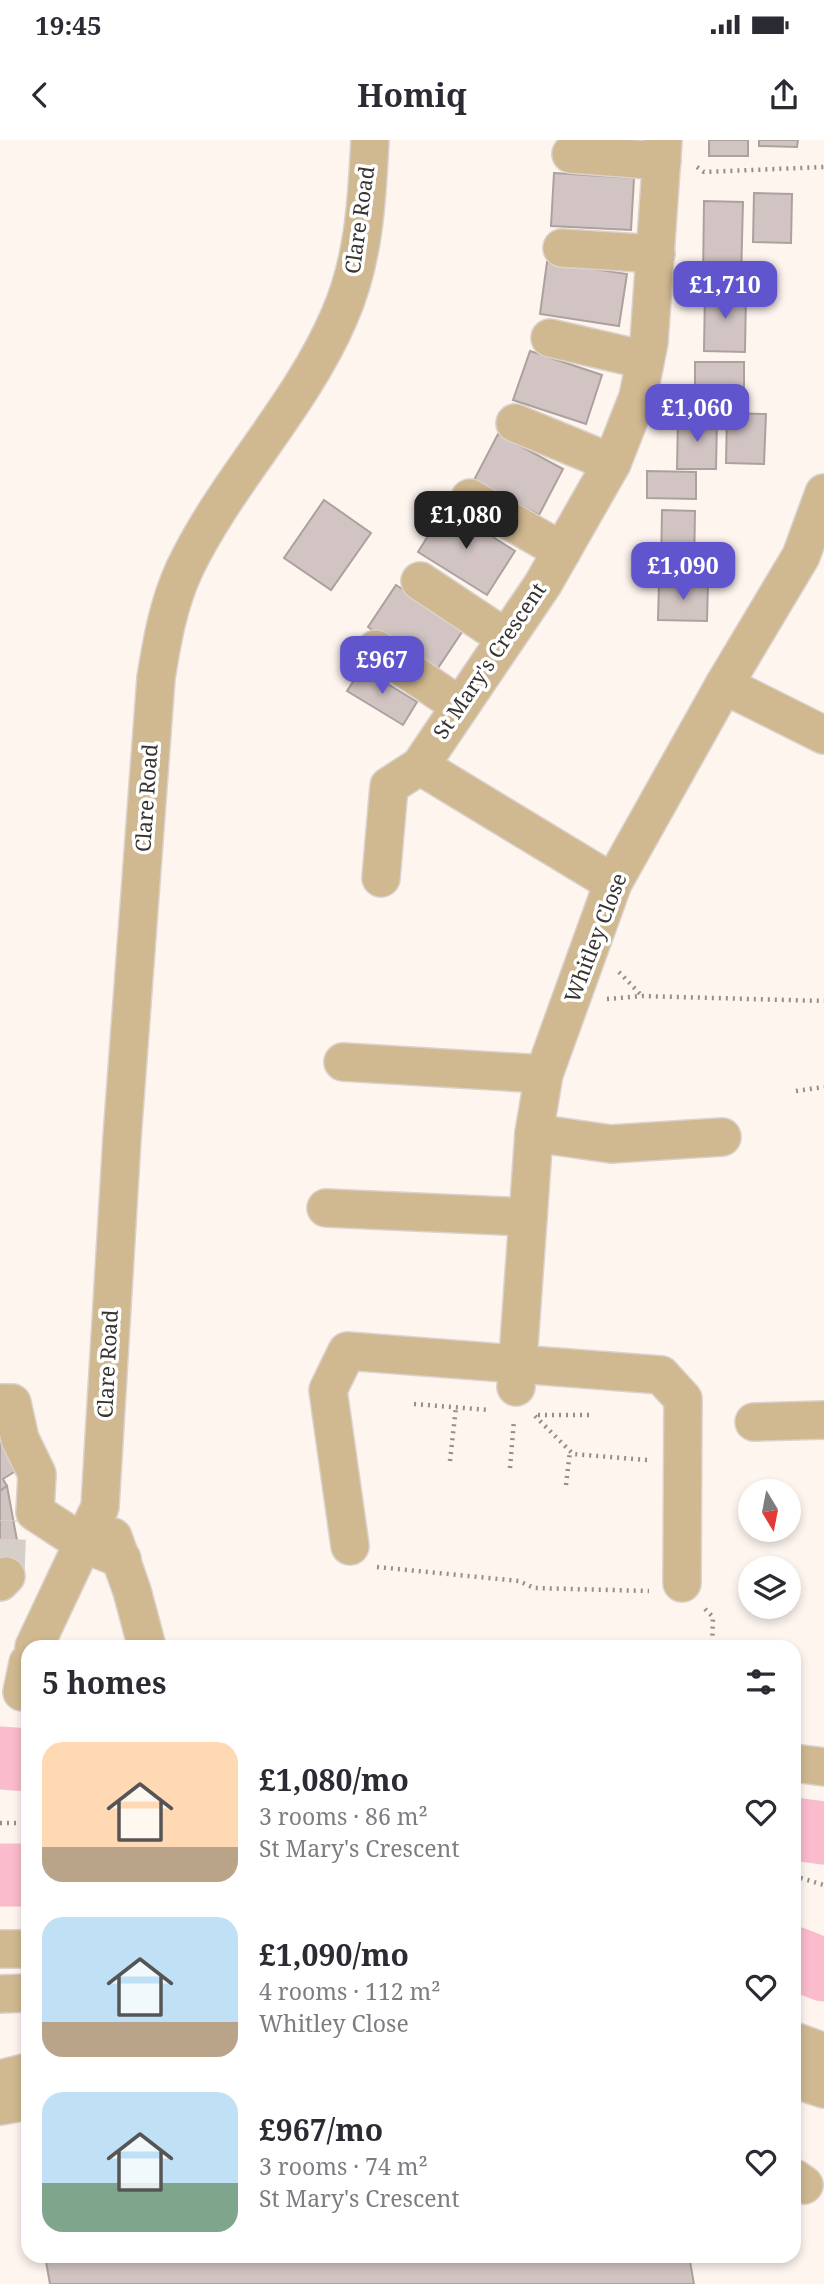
<!DOCTYPE html>
<html lang="en">
<head>
<meta charset="utf-8">
<style>
	:root { --surface:#fff; --page:#f2f2f3; --text:#2b2b33; --muted:#7c7c81; --accent:#6155ce }
	body { margin:0; font-family:"Noto Serif",serif; background:var(--page); color:var(--text); height:100vh; display:flex; flex-direction:column; font-size:26px; white-space:nowrap }
	* { box-sizing:border-box; margin:0 }
	p { font-size:23px; color:var(--muted) }
	.icon { flex:none; width:38px; height:38px; fill:none; stroke:currentColor; stroke-width:2; stroke-linecap:round; stroke-linejoin:round }
	.map { position:relative; flex:1; overflow:hidden }
	.drawer { position:absolute; left:21px; top:1500px; width:780px; height:623px; display:flex; flex-direction:column; background:var(--surface); border-radius:21px; box-shadow:0 4px 10px #0003 }
	.drawer>* { flex:none }
	.needle { width:46px; rotate:170deg }
	.buttons { position:absolute; left:738px; top:1339px; display:grid; gap:14px }
	.buttons a { display:grid; place-items:center; width:63px; height:63px; border-radius:50%; background:var(--surface); box-shadow:0 4px 10px #0003; font-size:35px }
	.price { position:absolute; translate:-50% -60px; padding:0 16px; border-radius:14px; background:var(--accent); color:#fff; font-size:23px; line-height:46px; filter:drop-shadow(0 2px 4px #0008) }
	.price::after { content:''; position:absolute; left:50%; top:42px; width:21px; height:16px; margin-left:-10px; background:inherit; clip-path:polygon(0 0,100% 0,50% 100%) }
	.price.on { background:#222; color:#fff }
	ul { padding:0; list-style:none }
	li { display:flex; align-items:center; gap:21px; height:175px; padding:0 21px }
	li span { display:grid; place-items:center; flex:none; width:196px; height:140px; border-radius:21px; color:#555 }
	li>.icon { margin-inline-start:auto }
	span .icon { width:84px; height:84px; fill:#fffc; stroke-width:1 }
	li b { font-size:30px }
	h2 { display:flex; justify-content:space-between; align-items:center; height:84px; padding:0 21px; font-size:30px }
	.status { display:flex; justify-content:space-between; align-items:center; height:49px; padding:0 35px; background:var(--surface); direction:ltr }
	.status svg { height:19px; fill:currentColor }
	header { display:flex; justify-content:space-between; align-items:center; height:91px; padding:0 21px; background:var(--surface); font-size:32px; font-weight:700 }
	.map>svg:first-child { display:block }
	.lines { fill:none; stroke-linecap:round; stroke-linejoin:round }
	.river { stroke:#fabbcc; stroke-width:63 }
	.building { fill:#d1c4c2; stroke:#ada19f; stroke-width:2 }
	.minor-tunnel { stroke:#d6cec9; stroke-width:37; stroke-dasharray:37 18; stroke-linecap:butt }
	.minor-casing { stroke:#dad2cd; stroke-width:40 }
	.path { stroke:#958e8a; stroke-width:4.5; stroke-dasharray:2 5; stroke-linecap:butt }
	.minor { stroke:#d0b890; stroke-width:37 }
	.labels { text-anchor:middle; stroke-width:7; stroke-linejoin:round; paint-order:stroke }
	.street-label { font-size:21px; fill:#373330; stroke:#fff }
</style>
</head>
<body>
<div class="status"><b>19:45</b><svg viewBox="0 0 49 12"><path d="M0 12V9h3v3zM5 12V6h3v6zM10 12V3h3v9zM15 12V0h3v12zM26 1h20v11H26zM47 4h2v5h-2z"/></svg></div>
<header><svg class="icon" aria-label="back" viewBox="0 0 24 24"><path d="M15 5l-7 7 7 7"/></svg>Homiq<svg class="icon" aria-label="share" viewBox="0 0 24 24"><path d="M12 15V3M7 8l5-5 5 5M5 13v7h14v-7"/></svg></header>
<div class="map">
<svg width="824" height="2144" viewBox="0 0 824 2144">
	<rect width="100%" height="100%" fill="#fef5ef"/>
	<g class="lines">
		<g class="river">
			<path d="M0 1618 28 1620"/>
			<path d="M794 1689 824 1693"/>
			<path d="M0 1735H28"/>
			<path d="M794 1818 824 1830"/>
		</g>
	</g>
	<g class="building">
		<rect x="709" y="0" width="39" height="16"/>
		<path d="M759 0H798L797 7 759 6Z"/>
		<path d="M554 33 634 38 631 90 551 86Z"/>
		<path d="M754 53 792 54 791 103 753 102Z"/>
		<path d="M704 61 743 62 741 140 703 139Z"/>
		<path d="M547 122 627 134 619 186 540 174Z"/>
		<path d="M705 150 746 151 745 212 704 211Z"/>
		<path d="M530 211 602 235 586 284 513 260Z"/>
		<path d="M695 222H744V253L695 252Z"/>
		<path d="M727 273 766 274 764 324 726 323Z"/>
		<path d="M678 278 717 279 716 329H677Z"/>
		<path d="M498 294 563 329 539 375 474 340Z"/>
		<path d="M647 331 696 332V359L647 358Z"/>
		<path d="M324 360 371 393 331 450 284 418Z"/>
		<path d="M446 367 515 411 487 455 418 412Z"/>
		<path d="M662 370 695 371 694 431H661Z"/>
		<path d="M659 442 708 443 707 481 658 480Z"/>
		<path d="M396 445 464 489 436 531 368 487Z"/>
		<path d="M362 528 417 562 403 585 347 551Z"/>
		<path d="M0 1290 22 1327 3 1339 7 1346 0 1351Z"/>
		<path d="M7 1346 23 1433 0 1437V1351Z"/>
		<path d="M23 1987H28V2016Z"/>
		<path d="M45 2116H689L694 2144H50Z"/>
	</g>
	<g class="lines">
		<path class="minor-tunnel" d="M6 1436 8 1380"/>
		<defs>
			<g id="minor">
				<path d="M571 14 662 21"/>
				<path d="M562 108 656 114"/>
				<path d="M550 198 645 220"/>
				<path d="M515 283 612 323"/>
				<path d="M470 358 562 411"/>
				<path d="M420 441 506 498"/>
				<path d="M376 509 460 566"/>
				<path d="M724 545 824 595"/>
				<path d="M381 738 389 646 420 626"/>
				<path d="M613 743 420 626 543 444 612 323 638 257 649 202 663 0"/>
				<path d="M343 922 544 934"/>
				<path d="M534 993 611 1004 722 997"/>
				<path d="M326 1068 528 1077"/>
				<path d="M516 1247 534 993 544 934 613 743 724 545 801 416 824 353"/>
				<path d="M0 1263H12L20 1299 37 1334 35 1372 84 1404 122 1419"/>
				<path d="M754 1282 824 1280"/>
				<path d="M113 1397 132 1451 147 1507"/>
				<path d="M350 1406 328 1250 347 1211 661 1235 683 1259 682 1443"/>
				<path d="M0 1442 6 1436"/>
				<path d="M34 1507 100 1367 122 998 156 538C162 501 168 465 184 430 226 341 300 268 339 177 364 121 367 60 370 0"/>
				<path d="M22 1552 28 1523"/>
				<path d="M794 1623 824 1627"/>
				<path d="M0 1809H28"/>
				<path d="M0 1854 28 1853"/>
				<path d="M794 1901 824 1912"/>
				<path d="M0 1939 28 1932"/>
				<path d="M794 1939 824 1949"/>
				<path d="M0 1966 28 1961"/>
				<path d="M794 2038 804 2045"/>
			</g>
		</defs>
		<use href="#minor" class="minor-casing"/>
		<g class="path">
			<path d="M697 27 704 32 824 27"/>
			<path d="M619 832 642 856"/>
			<path d="M607 859 642 856 824 861"/>
			<path d="M796 951 824 947"/>
			<path d="M414 1264 489 1270"/>
			<path d="M538 1275H593"/>
			<path d="M535 1276 573 1314 647 1320"/>
			<path d="M450 1321 456 1267"/>
			<path d="M510 1328 514 1280"/>
			<path d="M566 1345 570 1311"/>
			<path d="M377 1427 519 1441 534 1448 649 1451"/>
			<path d="M705 1469 713 1477 712 1507"/>
			<path d="M0 1683H28"/>
			<path d="M794 1736 824 1745"/>
		</g>
		<use href="#minor" class="minor"/>
	</g>
	<g class="labels">
		<g class="street-label">
			<text transform="translate(360 80) rotate(-82)" y="7">Clare Road</text>
			<text transform="translate(490 521) rotate(-56)" y="7">St Mary's Crescent</text>
			<text transform="translate(147 658) rotate(-86)" y="7">Clare Road</text>
			<text transform="translate(596 798) rotate(-69)" y="7">Whitley Close</text>
			<text transform="translate(108 1224) rotate(-87)" y="7">Clare Road</text>
		</g>
	</g>
</svg>
<div class="buttons">
<a><svg class="needle" viewBox="-14 -14 28 28"><path d="M0-13l5 13h-10z" fill="#e53935"/><path d="M0 13l5-13h-10z" fill="#7c7c81"/></svg></a>
<a><svg class="icon" aria-label="layers" viewBox="0 0 24 24"><path d="M12 4l9 5-9 5-9-5zM3 14l9 5 9-5"/></svg></a>
</div>
<b class="price" style="left:725px;top:181px">£1,710</b>
<b class="price" style="left:697px;top:304px">£1,060</b>
<b class="price on" style="left:466px;top:411px">£1,080</b>
<b class="price" style="left:683px;top:462px">£1,090</b>
<b class="price" style="left:382px;top:556px">£967</b>
<section class="drawer">
<h2>5 homes<svg class="icon" aria-label="filters" viewBox="0 0 24 24"><path d="M4 7h16M4 17h16"/><circle cx="9" cy="7" r="2"/><circle cx="15" cy="17" r="2"/></svg></h2>
<ul>
<li><span style="background:linear-gradient(#ffd9b3 75%,#b9a48a 0)"><svg class="icon" aria-label="home" viewBox="0 0 24 24"><path d="M3 11l9-7 9 7M6 9v11h12V9"/></svg></span><div><b>£1,080/mo</b><p>3 rooms · 86 m²</p><p>St Mary's Crescent</p></div><svg class="icon" aria-label="heart" viewBox="0 0 24 24"><path d="M12 20l-8-8c-3-5 5-10 8-4 3-6 11-1 8 4z"/></svg></li>
<li><span style="background:linear-gradient(#bfe0f5 75%,#b9a48a 0)"><svg class="icon" aria-label="home" viewBox="0 0 24 24"><path d="M3 11l9-7 9 7M6 9v11h12V9"/></svg></span><div><b>£1,090/mo</b><p>4 rooms · 112 m²</p><p>Whitley Close</p></div><svg class="icon" aria-label="heart" viewBox="0 0 24 24"><path d="M12 20l-8-8c-3-5 5-10 8-4 3-6 11-1 8 4z"/></svg></li>
<li><span style="background:linear-gradient(#bfe0f5 65%,#7fa58c 0)"><svg class="icon" aria-label="home" viewBox="0 0 24 24"><path d="M3 11l9-7 9 7M6 9v11h12V9"/></svg></span><div><b>£967/mo</b><p>3 rooms · 74 m²</p><p>St Mary's Crescent</p></div><svg class="icon" aria-label="heart" viewBox="0 0 24 24"><path d="M12 20l-8-8c-3-5 5-10 8-4 3-6 11-1 8 4z"/></svg></li>
</ul>
</section>
</div>
</body>
</html>
